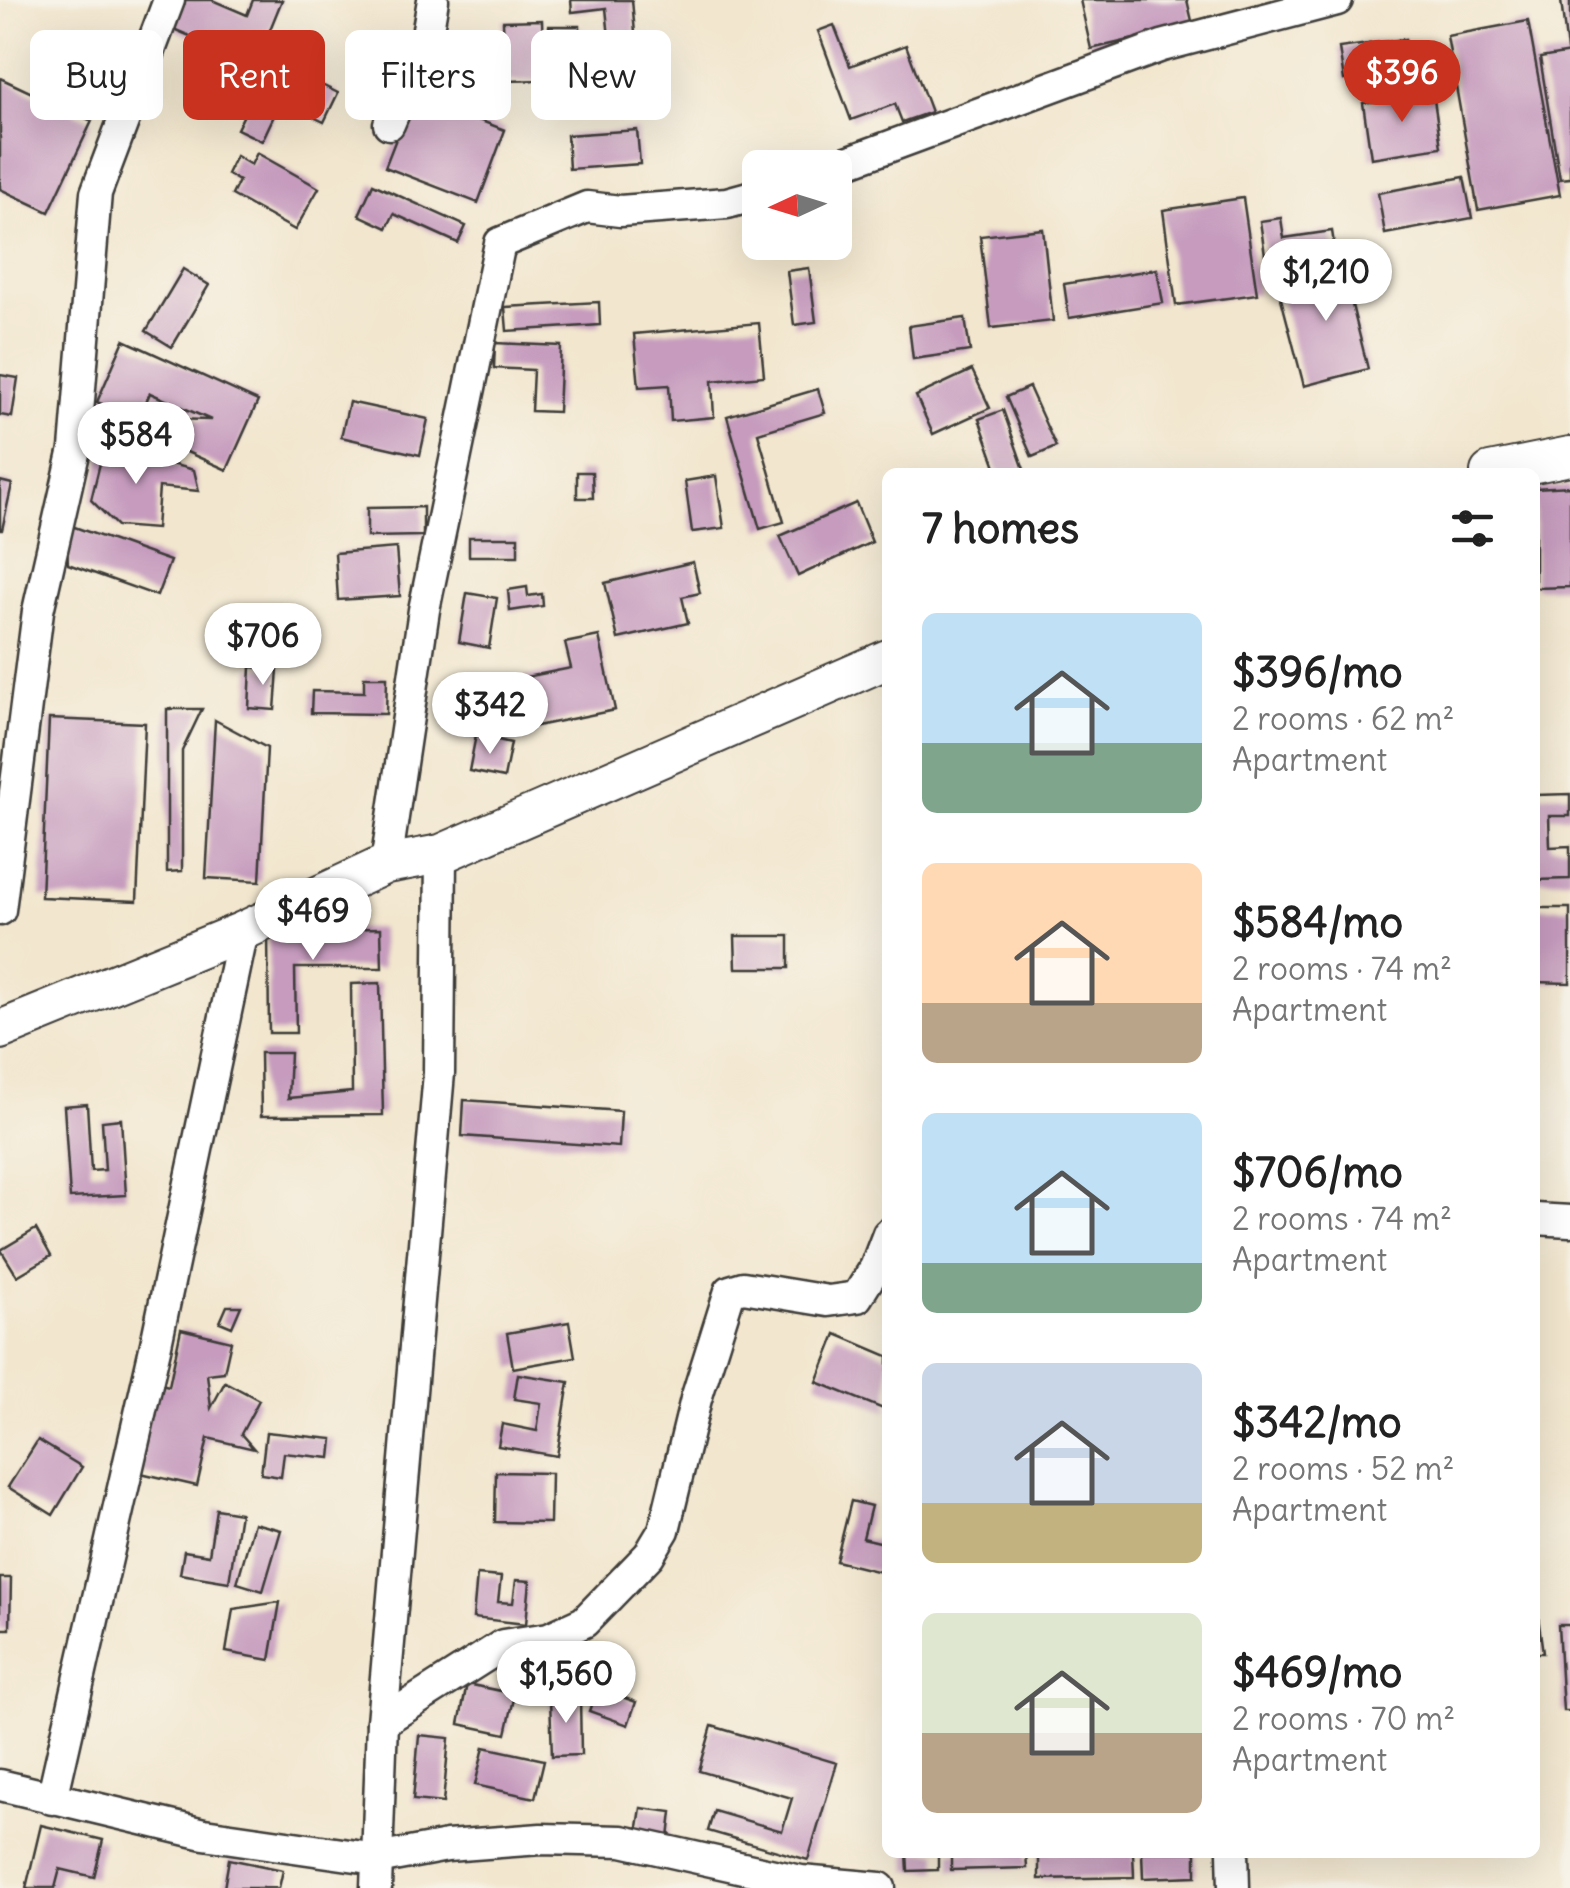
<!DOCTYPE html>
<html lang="en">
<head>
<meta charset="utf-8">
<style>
	:root { --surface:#fff; --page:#f2f2f2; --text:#222; --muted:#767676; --accent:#c8321e }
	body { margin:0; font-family:Delius,sans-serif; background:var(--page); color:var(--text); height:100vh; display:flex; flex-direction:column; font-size:38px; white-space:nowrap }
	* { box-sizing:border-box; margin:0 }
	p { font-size:32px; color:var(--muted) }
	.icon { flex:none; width:55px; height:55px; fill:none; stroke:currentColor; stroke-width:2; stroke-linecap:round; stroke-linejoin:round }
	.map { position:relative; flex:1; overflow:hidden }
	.panel { position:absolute; left:882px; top:468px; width:658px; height:1390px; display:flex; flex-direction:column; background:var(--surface); border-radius:15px; box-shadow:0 10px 40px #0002 }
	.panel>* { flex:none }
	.top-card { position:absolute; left:30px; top:30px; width:702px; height:90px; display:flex; gap:20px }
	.needle { width:65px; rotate:266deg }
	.buttons { position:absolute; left:742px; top:150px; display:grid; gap:20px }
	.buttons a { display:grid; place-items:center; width:110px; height:110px; border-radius:15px; background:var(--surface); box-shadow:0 10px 40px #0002; font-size:50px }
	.price { position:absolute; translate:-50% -85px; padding:0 22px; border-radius:35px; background:#fff; color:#222; font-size:32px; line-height:65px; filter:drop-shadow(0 2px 5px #0008) }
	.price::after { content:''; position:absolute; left:50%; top:60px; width:30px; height:22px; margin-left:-15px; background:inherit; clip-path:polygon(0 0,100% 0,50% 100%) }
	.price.active { background:var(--accent); color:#fff }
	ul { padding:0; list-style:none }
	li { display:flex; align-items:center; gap:30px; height:250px; padding:0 40px }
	li span { display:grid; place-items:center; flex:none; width:280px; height:200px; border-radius:15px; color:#555 }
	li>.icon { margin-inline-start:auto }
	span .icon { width:120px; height:120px; fill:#fffc; stroke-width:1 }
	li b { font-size:42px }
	h2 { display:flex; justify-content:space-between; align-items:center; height:120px; padding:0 40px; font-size:42px }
	.chip { padding:0 35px; border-radius:15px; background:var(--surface); box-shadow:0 10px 40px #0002; font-size:35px; line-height:90px }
	.chip.active { background:var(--accent); color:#fff }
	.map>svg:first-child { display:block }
	.building { fill:#c69bbe }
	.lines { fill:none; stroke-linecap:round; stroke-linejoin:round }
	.minor-casing { stroke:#3c3a37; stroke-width:35 }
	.tertiary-casing { stroke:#3c3a37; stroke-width:42 }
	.minor { stroke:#fff; stroke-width:30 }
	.tertiary { stroke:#fff; stroke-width:38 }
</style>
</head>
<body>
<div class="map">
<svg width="1570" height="1888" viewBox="0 0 1570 1888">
	<rect width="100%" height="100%" fill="#f7f3e8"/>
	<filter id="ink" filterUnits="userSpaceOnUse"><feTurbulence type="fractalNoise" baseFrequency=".01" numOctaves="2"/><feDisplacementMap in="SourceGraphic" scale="20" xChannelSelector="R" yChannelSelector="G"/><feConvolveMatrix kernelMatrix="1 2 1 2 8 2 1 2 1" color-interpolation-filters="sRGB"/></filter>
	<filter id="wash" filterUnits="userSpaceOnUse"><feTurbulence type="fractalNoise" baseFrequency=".0048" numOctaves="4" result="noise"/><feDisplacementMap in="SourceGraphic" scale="40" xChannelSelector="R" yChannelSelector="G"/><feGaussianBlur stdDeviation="2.25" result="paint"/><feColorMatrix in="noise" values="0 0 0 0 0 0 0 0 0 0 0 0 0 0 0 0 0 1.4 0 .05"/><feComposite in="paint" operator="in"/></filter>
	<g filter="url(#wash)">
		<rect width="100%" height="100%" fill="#f2e6ce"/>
		<g id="blocks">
			<g class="building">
				<path d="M183 0H212L247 15 253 0H282L256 64 171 28Z"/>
				<path d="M571 0H632L637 55 611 57 606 8 572 12Z"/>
				<path d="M1080 0H1187L1193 25 1091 49Z"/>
				<path d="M1570 0V49L1567 50 1561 1Z"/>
				<path d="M542 20 544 80 505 81 503 21Z"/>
				<path d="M1528 21 1560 195 1478 210 1447 36Z"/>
				<path d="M834 25 850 66 906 45 931 112 902 122 895 104 851 120 818 31Z"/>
				<path d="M549 26H580V76H550Z"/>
				<path d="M1405 39 1409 71 1344 80 1339 48Z"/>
				<path d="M1570 53V178L1560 179 1540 58Z"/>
				<path d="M271 60 338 93 324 122 281 101 262 141 237 129Z"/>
				<path d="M0 78 92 121 49 212 0 189Z"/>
				<path d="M1433 93 1441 147 1371 158 1363 103Z"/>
				<path d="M413 95 505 130 478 203 385 167Z"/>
				<path d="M637 130 640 164 569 169 567 135Z"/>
				<path d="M257 153 319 188 295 230 232 195 239 181 227 174 236 156 251 165Z"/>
				<path d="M1464 177 1472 218 1385 234 1378 193Z"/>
				<path d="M373 184 466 226 458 243 394 214 387 228 359 215Z"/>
				<path d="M1243 198 1257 294 1176 305 1163 210Z"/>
				<path d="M1281 218 1284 238 1332 231 1336 257 1267 268 1260 221Z"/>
				<path d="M1043 229 1053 321 991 328 980 236Z"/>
				<path d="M1361 265 1368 292 1350 297 1368 369 1304 386 1278 287Z"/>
				<path d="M809 268 816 322 794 325 787 271Z"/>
				<path d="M183 269 209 285 172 347 146 331Z"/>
				<path d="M1157 269 1163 303 1069 318 1064 284Z"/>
				<path d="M599 302 600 325 507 331 505 307Z"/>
				<path d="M965 318 970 351 913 359 909 326Z"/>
				<path d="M759 323 764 376 712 381 714 417 671 421 669 385 639 387 634 334Z"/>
				<path d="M124 340 258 401 227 470 160 440 169 419 211 420 150 393 138 420 97 402Z"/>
				<path d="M495 343 561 346 558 412 531 411 533 370 494 368Z"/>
				<path d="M972 370 990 408 933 434 916 396Z"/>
				<path d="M0 375 18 378 12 417 0 415Z"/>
				<path d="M1029 387 1056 447 1032 457 1006 397Z"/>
				<path d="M818 389 825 413 758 433 784 522 760 529 727 416Z"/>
				<path d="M349 402 428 419 420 455 341 437Z"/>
				<path d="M1003 410 1025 472H998L979 419Z"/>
				<path d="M104 447 194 470 199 491 159 487 156 529 117 526 91 500Z"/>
				<path d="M577 472H592L593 498H577Z"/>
				<path d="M716 476 724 528 692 532 685 481Z"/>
				<path d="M0 481 12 484 2 530H0Z"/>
				<path d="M1570 486V587L1535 588V488Z"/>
				<path d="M856 503 872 542 798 576 780 536Z"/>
				<path d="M423 507V536L367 537V508Z"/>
				<path d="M66 524 170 561 157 596 68 564Z"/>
				<rect x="469" y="537" width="49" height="19"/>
				<path d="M396 548 400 596 338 600 335 553Z"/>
				<path d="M693 562 700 593 682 597 688 623 618 639 605 583Z"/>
				<path d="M527 587 528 596 542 594 543 606 510 611 508 590Z"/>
				<path d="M467 593 497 598 489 648 459 642Z"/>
				<path d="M599 636 615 710 527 728 516 679 571 668 565 643Z"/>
				<path d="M251 667 278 669 275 710 249 708Z"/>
				<path d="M364 677H387L386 714 311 713 312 691 364 692Z"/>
				<path d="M167 709H202L182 751V871L167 872Z"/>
				<path d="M49 719 145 723 137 901 41 897Z"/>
				<path d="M215 720 267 748 260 881 206 878Z"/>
				<path d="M476 735 511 743 504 778 469 771Z"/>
				<path d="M1570 794V816H1549L1550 847 1570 846V879L1535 880V795Z"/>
				<path d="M1535 908H1570V983L1535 982Z"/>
				<path d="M381 928 382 968H295L296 1033H269L268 930Z"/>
				<path d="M735 936H789V968H736Z"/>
				<path d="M380 983 383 1115 261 1116 260 1053H290L288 1098 352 1092 351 984Z"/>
				<path d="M464 1100 621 1111 619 1147 462 1136Z"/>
				<path d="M87 1104 91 1171 105 1170 102 1121 121 1119 126 1195 70 1198 64 1106Z"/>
				<path d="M36 1229 51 1256 17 1276 1 1250Z"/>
				<path d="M227 1306H241L232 1327 220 1322Z"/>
				<path d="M569 1322 575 1357 513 1368 507 1333Z"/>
				<path d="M181 1329 231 1341 224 1372 207 1374 211 1408 225 1382 259 1400 241 1434 254 1449 208 1438 197 1486 132 1471 152 1382 169 1386Z"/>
				<path d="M836 1334 888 1356V1411L817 1382Z"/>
				<path d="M518 1374 569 1382 557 1456 498 1446 502 1424 537 1431 541 1403 514 1399Z"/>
				<path d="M266 1432 333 1439 331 1458 284 1453 281 1477 261 1474Z"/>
				<path d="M38 1440 82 1467 53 1515 8 1487Z"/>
				<path d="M496 1472 551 1473 550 1523 495 1522Z"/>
				<path d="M851 1501 871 1506 863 1538 888 1544V1574L836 1561Z"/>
				<path d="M216 1509 240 1513 229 1582 180 1574 184 1551 209 1555Z"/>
				<path d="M254 1523 281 1530 263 1591 237 1583Z"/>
				<path d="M477 1575 501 1577 498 1602 513 1603 516 1580 530 1581 526 1624 473 1618Z"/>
				<path d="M0 1578H11L10 1629H0Z"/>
				<path d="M1535 1594 1543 1653H1535Z"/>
				<path d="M280 1602 270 1660 226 1652 233 1609Z"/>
				<path d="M1558 1625H1570V1711H1563Z"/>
				<path d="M467 1684 515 1694 506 1734 459 1724Z"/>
				<path d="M597 1688 636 1702 628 1725 589 1711Z"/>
				<path d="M580 1697 581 1755 552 1756 550 1698Z"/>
				<path d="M712 1726 837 1763 808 1860 708 1831 714 1811 782 1831 792 1798 699 1771Z"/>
				<path d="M419 1735 449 1738 443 1803 413 1800Z"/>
				<path d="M484 1747 544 1760 535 1798 475 1785Z"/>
				<path d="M641 1808 672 1812 669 1838 637 1833Z"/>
				<path d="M41 1825 103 1840 94 1877 60 1869 55 1888H26Z"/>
				<path d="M907 1852H938V1870L908 1871Z"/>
				<path d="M951 1852H1026L1027 1868 951 1870Z"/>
				<path d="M1039 1852H1133L1134 1877 1039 1879Z"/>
				<path d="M1142 1852H1196V1876L1143 1878Z"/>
				<path d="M229 1859 283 1870 279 1888H224Z"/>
			</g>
		</g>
	</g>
	<g filter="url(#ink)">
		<use href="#blocks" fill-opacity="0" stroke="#3c3a37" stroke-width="2.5"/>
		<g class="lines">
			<defs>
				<g id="minor">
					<path d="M389 124 427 35 433 0"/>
					<path d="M831 168 1162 46 1337 0"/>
					<path d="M386 864 424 610 500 243 587 207 620 211 727 203 760 194"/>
					<path d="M0 910 38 611 75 449 96 193 169 0"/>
					<path d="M1535 1219 1570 1221"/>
					<path d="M382 1722 503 1645 549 1638 584 1622 649 1555 664 1530 696 1399 730 1291 743 1287 828 1301 857 1297 875 1268 888 1234"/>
					<path d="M0 1785 204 1834 377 1859 447 1846 541 1839 622 1841 801 1881 880 1888"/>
					<path d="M52 1799 156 1344 243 931"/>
					<path d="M1233 1852 1234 1888"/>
					<path d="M376 1888 382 1722 439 1073 441 854"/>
				</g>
				<g id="tertiary">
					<path d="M1490 472 1570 456"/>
					<path d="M0 1030 243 931 386 864 441 854 888 659"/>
				</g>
			</defs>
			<use href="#minor" class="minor-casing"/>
			<use href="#tertiary" class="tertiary-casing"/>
			<use href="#minor" class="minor"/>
			<use href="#tertiary" class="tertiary"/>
		</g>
	</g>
</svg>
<div class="buttons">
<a><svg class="needle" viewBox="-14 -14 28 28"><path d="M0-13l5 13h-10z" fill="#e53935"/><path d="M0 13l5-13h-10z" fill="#767676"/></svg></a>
</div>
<b class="price active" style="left:1402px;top:125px">$396</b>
<b class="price" style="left:1326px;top:324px">$1,210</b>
<b class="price" style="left:136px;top:487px">$584</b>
<b class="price" style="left:263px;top:688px">$706</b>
<b class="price" style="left:490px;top:757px">$342</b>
<b class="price" style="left:313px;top:963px">$469</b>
<b class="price" style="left:566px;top:1726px">$1,560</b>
<div class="top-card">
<a class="chip">Buy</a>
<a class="chip active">Rent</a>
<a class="chip">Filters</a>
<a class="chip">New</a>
</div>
<section class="panel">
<h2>7 homes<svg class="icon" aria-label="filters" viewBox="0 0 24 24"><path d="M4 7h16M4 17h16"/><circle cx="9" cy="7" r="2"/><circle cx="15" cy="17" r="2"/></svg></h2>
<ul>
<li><span style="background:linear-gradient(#bfe0f5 65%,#7fa58c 0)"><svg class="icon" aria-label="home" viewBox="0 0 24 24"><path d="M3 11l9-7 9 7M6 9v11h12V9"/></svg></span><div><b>$396/mo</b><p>2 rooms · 62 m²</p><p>Apartment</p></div></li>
<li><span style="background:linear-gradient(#ffd9b3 70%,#b9a48a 0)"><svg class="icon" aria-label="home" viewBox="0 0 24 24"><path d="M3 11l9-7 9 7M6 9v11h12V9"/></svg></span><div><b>$584/mo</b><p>2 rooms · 74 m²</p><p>Apartment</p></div></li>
<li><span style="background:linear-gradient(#bfe0f5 75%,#7fa58c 0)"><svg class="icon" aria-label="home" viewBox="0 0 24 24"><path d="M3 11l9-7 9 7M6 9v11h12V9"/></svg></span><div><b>$706/mo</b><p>2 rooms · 74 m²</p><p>Apartment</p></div></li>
<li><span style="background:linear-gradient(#c9d6e8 70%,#c2b280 0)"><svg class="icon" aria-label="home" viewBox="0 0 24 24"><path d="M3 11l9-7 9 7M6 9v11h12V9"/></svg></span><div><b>$342/mo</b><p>2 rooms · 52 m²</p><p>Apartment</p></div></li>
<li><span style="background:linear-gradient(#dfe7d0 60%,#b9a48a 0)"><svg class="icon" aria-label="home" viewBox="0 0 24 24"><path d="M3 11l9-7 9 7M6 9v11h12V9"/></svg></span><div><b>$469/mo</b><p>2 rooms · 70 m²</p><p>Apartment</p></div></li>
</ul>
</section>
</div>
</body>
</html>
